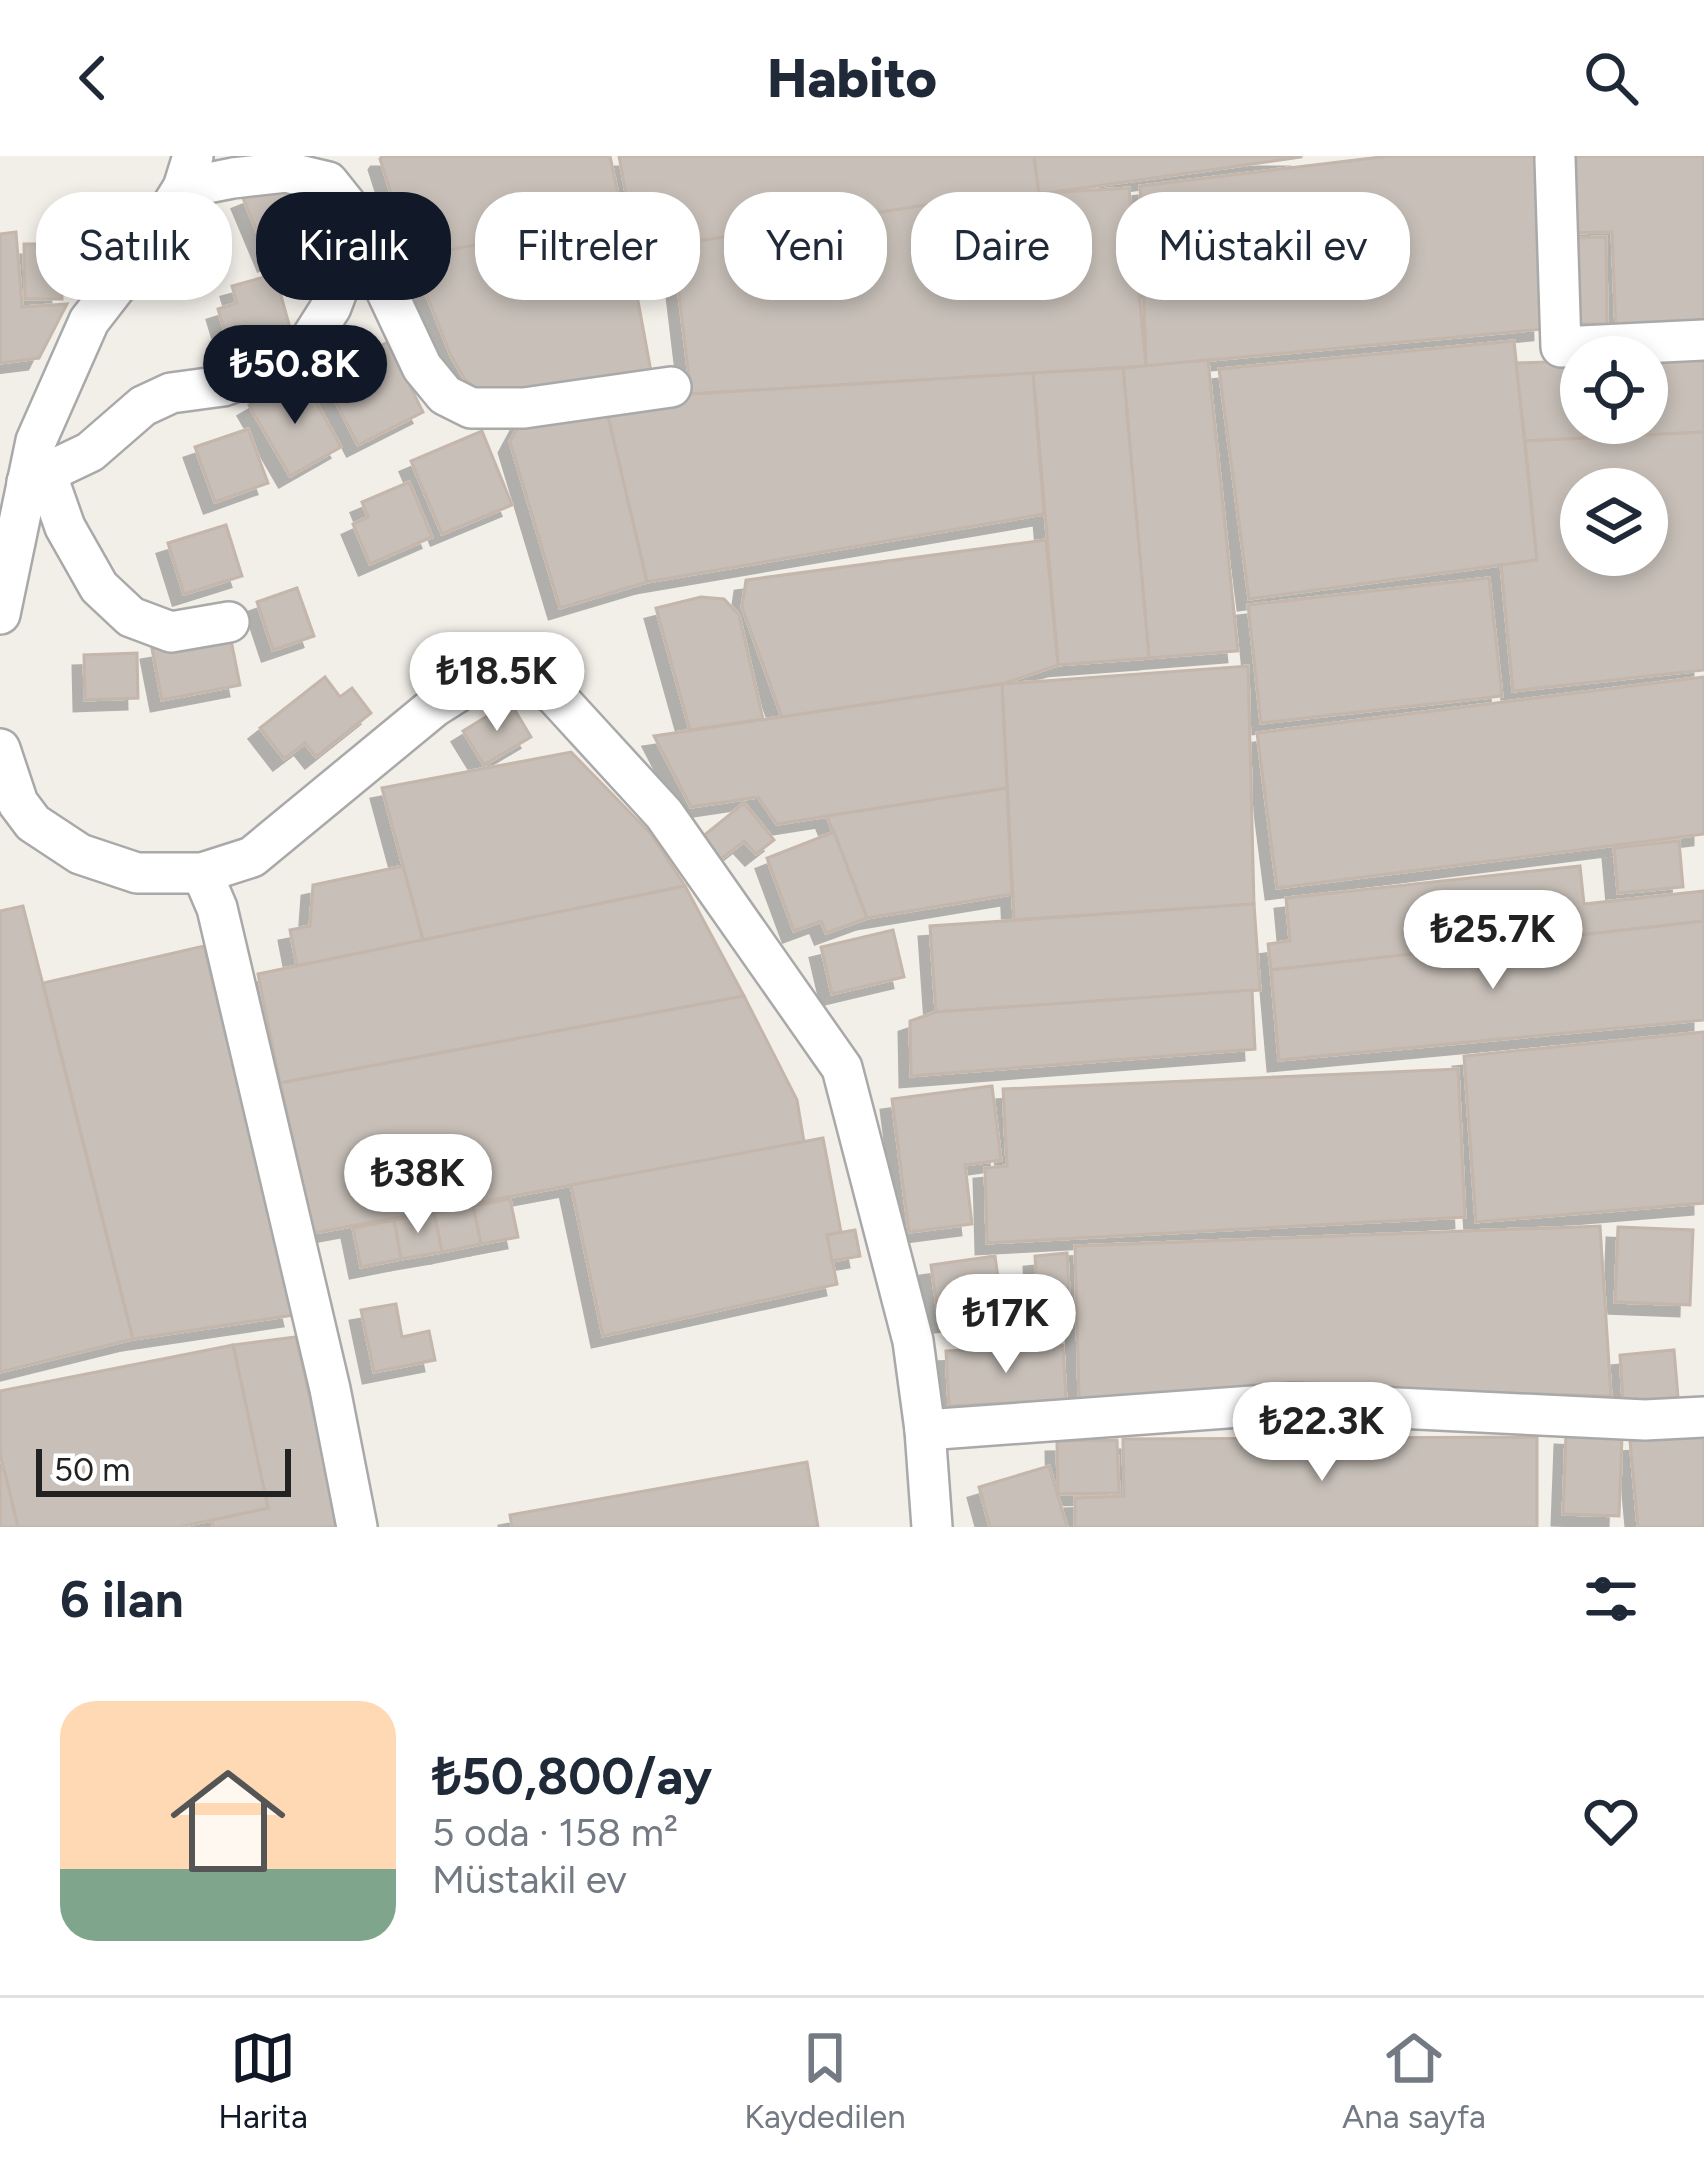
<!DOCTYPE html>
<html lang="tr">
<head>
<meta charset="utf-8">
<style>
	:root { --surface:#fff; --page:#f2f2f3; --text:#1f2937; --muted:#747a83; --line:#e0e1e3; --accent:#111827 }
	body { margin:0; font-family:Figtree,sans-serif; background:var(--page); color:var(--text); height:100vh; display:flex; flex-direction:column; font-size:45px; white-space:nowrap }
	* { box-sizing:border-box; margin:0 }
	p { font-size:39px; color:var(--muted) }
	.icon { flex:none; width:66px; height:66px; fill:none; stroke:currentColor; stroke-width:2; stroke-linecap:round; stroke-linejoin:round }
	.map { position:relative; height:1371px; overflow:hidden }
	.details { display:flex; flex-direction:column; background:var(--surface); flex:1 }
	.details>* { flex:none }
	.top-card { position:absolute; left:36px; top:36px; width:1632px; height:108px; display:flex; gap:24px }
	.buttons { position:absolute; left:1560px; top:180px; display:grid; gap:24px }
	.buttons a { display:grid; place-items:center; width:108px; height:108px; border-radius:50%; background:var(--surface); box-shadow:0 6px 18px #0003; font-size:60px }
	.scale { position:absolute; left:36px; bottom:30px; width:255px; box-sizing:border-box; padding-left:12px; border:6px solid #222; border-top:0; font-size:33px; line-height:42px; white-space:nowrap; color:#222; -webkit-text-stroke:9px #fff; paint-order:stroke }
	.price { position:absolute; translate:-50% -102px; padding:0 27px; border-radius:42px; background:#fff; color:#222; font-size:39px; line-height:78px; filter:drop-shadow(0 3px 6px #0008) }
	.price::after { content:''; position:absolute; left:50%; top:72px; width:36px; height:27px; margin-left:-18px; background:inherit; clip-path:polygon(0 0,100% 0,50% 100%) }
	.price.current { background:var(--accent); color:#fff }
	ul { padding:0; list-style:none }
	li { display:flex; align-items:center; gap:36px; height:300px; padding:0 60px }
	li+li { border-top:3px solid var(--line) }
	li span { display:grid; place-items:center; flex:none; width:336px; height:240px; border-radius:36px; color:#555 }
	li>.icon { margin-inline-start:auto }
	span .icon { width:144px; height:144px; fill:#fffc; stroke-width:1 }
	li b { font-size:51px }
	h2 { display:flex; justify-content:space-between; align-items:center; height:144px; padding:0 60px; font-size:51px }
	.pill { padding:0 42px; border-radius:48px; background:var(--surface); box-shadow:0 6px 18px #0003; font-size:42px; line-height:108px }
	.pill.current { background:var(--accent); color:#fff }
	header { display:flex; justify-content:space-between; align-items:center; height:156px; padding:0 60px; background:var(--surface); font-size:54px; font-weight:800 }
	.tab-bar { display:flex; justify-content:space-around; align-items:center; height:168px; border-top:3px solid var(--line); background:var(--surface); font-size:33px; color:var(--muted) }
	.tab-bar a { display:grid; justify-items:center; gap:6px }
	.tab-bar .current { color:var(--accent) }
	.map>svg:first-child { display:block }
	.building { fill:#c7bfb8; stroke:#c4b6ab; stroke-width:3; fill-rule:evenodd; filter:url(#shadow) }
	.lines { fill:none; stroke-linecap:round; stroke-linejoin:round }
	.minor-casing { stroke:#a9a9a9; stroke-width:44 }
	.minor { stroke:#fff; stroke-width:39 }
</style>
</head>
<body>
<header><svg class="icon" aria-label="back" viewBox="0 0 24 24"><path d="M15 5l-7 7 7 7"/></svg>Habito<svg class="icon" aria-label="search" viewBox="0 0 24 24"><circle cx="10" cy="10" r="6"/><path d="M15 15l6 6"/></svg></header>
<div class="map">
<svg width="1704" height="1371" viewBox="0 0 1704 1371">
	<defs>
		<filter id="shadow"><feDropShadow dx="-11" dy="11" stdDeviation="0" flood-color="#0004"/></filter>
	</defs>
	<rect width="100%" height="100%" fill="#f2efe9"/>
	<g class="building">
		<path d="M382 0H610L622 58 412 102 380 3Z"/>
		<path d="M619 0H1034L1039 38 976 41 673 89 636 92Z"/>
		<path d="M1034 0H1301V1L1039 38Z"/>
		<path d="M1389 0H1540L1544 173 1146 210 1140 30Z"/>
		<path d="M1566 0H1704V171L1616 176 1612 76 1569 77Z"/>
		<path d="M281 27 302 28 324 81 269 104 243 42Z"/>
		<path d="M1129 32 1146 210 691 238 673 89 976 41Z"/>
		<path d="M622 58 652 221 491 244 466 225 451 200 412 102Z"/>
		<path d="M16 76 22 151 67 148 39 202 0 207V78Z"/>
		<path d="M1606 81 1607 168H1573L1571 82Z"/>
		<path d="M24 88H61L62 143H25Z"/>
		<path d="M275 118 290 172 229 189 218 153 237 147 232 130Z"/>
		<path d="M1514 185 1537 404 1249 443 1219 213Z"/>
		<path d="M388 186 423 256 358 289 322 219Z"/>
		<path d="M1704 201V276L1525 285 1516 207 1581 205V267H1647V203Z"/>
		<path d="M1208 204 1238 495 1149 502 1123 212Z"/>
		<path d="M1123 212 1149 502 1058 509 1033 217Z"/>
		<path d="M1033 217 1044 358 647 426 606 252 691 238Z"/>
		<path d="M306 228 341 291 290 320 249 249 282 230 287 238Z"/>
		<path d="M606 252 647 426 560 452 510 286 524 260Z"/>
		<path d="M248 273 268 327 215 346 195 291Z"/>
		<path d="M482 275 512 349 442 378 411 305Z"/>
		<path d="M1704 276V514L1513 535 1501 409 1537 404 1525 285ZM1581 333H1647V399H1581Z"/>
		<path d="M409 326 432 381 370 408 353 368 368 361 362 346Z"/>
		<path d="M226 369 242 420 184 438 168 387Z"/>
		<path d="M1046 384 1058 509 1002 528 782 561 742 451 746 424Z"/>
		<path d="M1489 422 1502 540 1261 567 1248 449Z"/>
		<path d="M297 432 314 480 273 494 257 446Z"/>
		<path d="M701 441 724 443 739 459 763 563 690 574 656 452Z"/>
		<path d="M230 479 240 529 162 544 152 493Z"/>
		<path d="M137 497 138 542 85 544 84 499Z"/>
		<path d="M1248 510 1254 748 1014 764 1002 528Z"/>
		<path d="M325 521 340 541 352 532 371 557 316 601 305 587 284 603 260 572Z"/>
		<path d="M1704 521V678L1277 732 1257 577Z"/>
		<path d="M1002 528 1007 632 777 668 758 641 691 651 654 580Z"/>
		<path d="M510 546 531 581 484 609 463 575Z"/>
		<path d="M571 596 650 677 685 730 423 784 382 632Z"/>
		<path d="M1007 632 1012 738 867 762 827 660Z"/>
		<path d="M744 647 774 684 756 698 744 685 720 704 702 681Z"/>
		<path d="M834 676 867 762 826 777 821 765 794 775 767 702Z"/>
		<path d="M1679 685 1683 731 1618 737 1614 692Z"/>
		<path d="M403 710 423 784 297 810 290 774 310 770 313 729Z"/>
		<path d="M1580 710 1584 748 1704 735V765L1271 814 1268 788 1290 785 1286 742Z"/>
		<path d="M685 730 744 840 280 927 258 818Z"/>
		<path d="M1254 748 1260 834 936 856 930 770Z"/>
		<path d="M23 750 133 1183 0 1216V755Z"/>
		<path d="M1704 765V864L1279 904 1271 814Z"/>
		<path d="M893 774 904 821 832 838 821 791Z"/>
		<path d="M204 790 294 1159 133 1183 43 827Z"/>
		<path d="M1252 834 1255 893 911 920 910 865 936 856Z"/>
		<path d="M744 840 797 944 804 986 314 1077 280 927Z"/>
		<path d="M1704 876V1047L1476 1066 1464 900Z"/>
		<path d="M1458 913 1465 1061 987 1087 985 1012 1007 1010 1003 933Z"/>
		<path d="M992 930 1001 1004 965 1009 972 1068 909 1076 892 943Z"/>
		<path d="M823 982 841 1076 827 1079 837 1128 603 1180 571 1029Z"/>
		<path d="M510 1043 518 1081 481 1088 473 1050Z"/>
		<path d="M473 1050 481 1088 442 1096 434 1057Z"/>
		<path d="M434 1057 442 1096 401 1103 394 1064Z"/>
		<path d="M394 1064 401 1103 361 1111 353 1072Z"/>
		<path d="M1600 1070 1611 1240 1304 1232 1079 1244 1075 1090Z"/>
		<path d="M1618 1071 1693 1074 1690 1149 1615 1146Z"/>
		<path d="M855 1074 860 1100 832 1105 827 1079Z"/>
		<path d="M1067 1097 1071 1171 1039 1173 1035 1100Z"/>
		<path d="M995 1100 1003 1157 939 1166 931 1109Z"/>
		<path d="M396 1148 402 1181 429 1175 435 1204 374 1216 361 1154Z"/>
		<path d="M296 1181 339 1371H213L212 1364 268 1352 233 1189Z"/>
		<path d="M233 1189 268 1352 179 1371H18L0 1298V1235Z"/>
		<path d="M1063 1189 1066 1244 949 1250 946 1195Z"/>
		<path d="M1674 1194 1678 1241 1623 1246 1620 1199Z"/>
		<path d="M1566 1278 1622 1281 1619 1360 1563 1358Z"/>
		<path d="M1704 1279V1371H1638L1630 1285Z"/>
		<path d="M1537 1281V1371H1075V1342L1124 1340 1123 1283Z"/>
		<path d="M1117 1284 1119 1337 1058 1338 1057 1285Z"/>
		<path d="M807 1306 818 1371H512L510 1359Z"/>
		<path d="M1049 1310 1067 1371H990L979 1331Z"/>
		<path d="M4 1313 18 1371H0V1314Z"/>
	</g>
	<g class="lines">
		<defs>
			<g id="minor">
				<path d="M1555 3 1561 191 1704 184"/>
				<path d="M183 32 233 22 286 16 328 26 356 61 375 111 422 211 445 239 471 252H524L671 231"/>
				<path d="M46 317 65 371 99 431 131 461 171 476 229 466"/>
				<path d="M27 326 90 296 143 250 171 237 223 230 274 212 305 192 331 151 347 109 356 61"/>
				<path d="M0 458 36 285 89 165 144 94 183 32 193 0"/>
				<path d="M0 593 18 647 33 667 80 698 137 717H202L252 701 434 551 478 523 522 519 554 538 664 658 842 912 913 1185 925 1274 932 1371"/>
				<path d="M202 717 217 752 330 1233 357 1371"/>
				<path d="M925 1274 1294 1247 1645 1264 1704 1261"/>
			</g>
		</defs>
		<use href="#minor" class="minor-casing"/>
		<use href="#minor" class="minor"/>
	</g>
</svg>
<div class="buttons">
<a><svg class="icon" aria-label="locate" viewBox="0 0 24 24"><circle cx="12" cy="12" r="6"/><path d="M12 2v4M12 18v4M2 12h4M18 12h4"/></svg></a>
<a><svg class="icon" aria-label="layers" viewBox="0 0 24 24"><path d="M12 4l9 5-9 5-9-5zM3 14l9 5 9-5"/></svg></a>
</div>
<div class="scale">50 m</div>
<b class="price current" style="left:295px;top:271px">₺50.8K</b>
<b class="price" style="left:497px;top:578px">₺18.5K</b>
<b class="price" style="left:1493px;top:836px">₺25.7K</b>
<b class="price" style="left:418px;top:1080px">₺38K</b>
<b class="price" style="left:1006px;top:1220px">₺17K</b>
<b class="price" style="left:1322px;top:1328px">₺22.3K</b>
<div class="top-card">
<a class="pill">Satılık</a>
<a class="pill current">Kiralık</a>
<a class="pill">Filtreler</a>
<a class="pill">Yeni</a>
<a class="pill">Daire</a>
<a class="pill">Müstakil ev</a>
</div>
</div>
<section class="details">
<h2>6 ilan<svg class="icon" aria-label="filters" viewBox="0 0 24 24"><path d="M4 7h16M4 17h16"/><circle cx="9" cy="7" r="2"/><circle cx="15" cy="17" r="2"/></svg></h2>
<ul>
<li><span style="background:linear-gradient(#ffd9b3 70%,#7fa58c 0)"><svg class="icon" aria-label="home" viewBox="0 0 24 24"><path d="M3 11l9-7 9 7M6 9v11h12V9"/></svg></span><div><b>₺50,800/ay</b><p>5 oda · 158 m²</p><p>Müstakil ev</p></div><svg class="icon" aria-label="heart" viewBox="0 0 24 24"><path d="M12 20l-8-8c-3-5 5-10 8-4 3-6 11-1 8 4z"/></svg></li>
</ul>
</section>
<nav class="tab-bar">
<a class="current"><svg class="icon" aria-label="map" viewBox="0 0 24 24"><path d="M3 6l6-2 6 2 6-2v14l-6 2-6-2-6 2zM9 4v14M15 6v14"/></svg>Harita</a>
<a><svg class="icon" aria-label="saved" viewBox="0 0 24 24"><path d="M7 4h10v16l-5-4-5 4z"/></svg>Kaydedilen</a>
<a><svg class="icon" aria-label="home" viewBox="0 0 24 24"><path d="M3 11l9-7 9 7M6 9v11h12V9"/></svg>Ana sayfa</a>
</nav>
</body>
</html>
